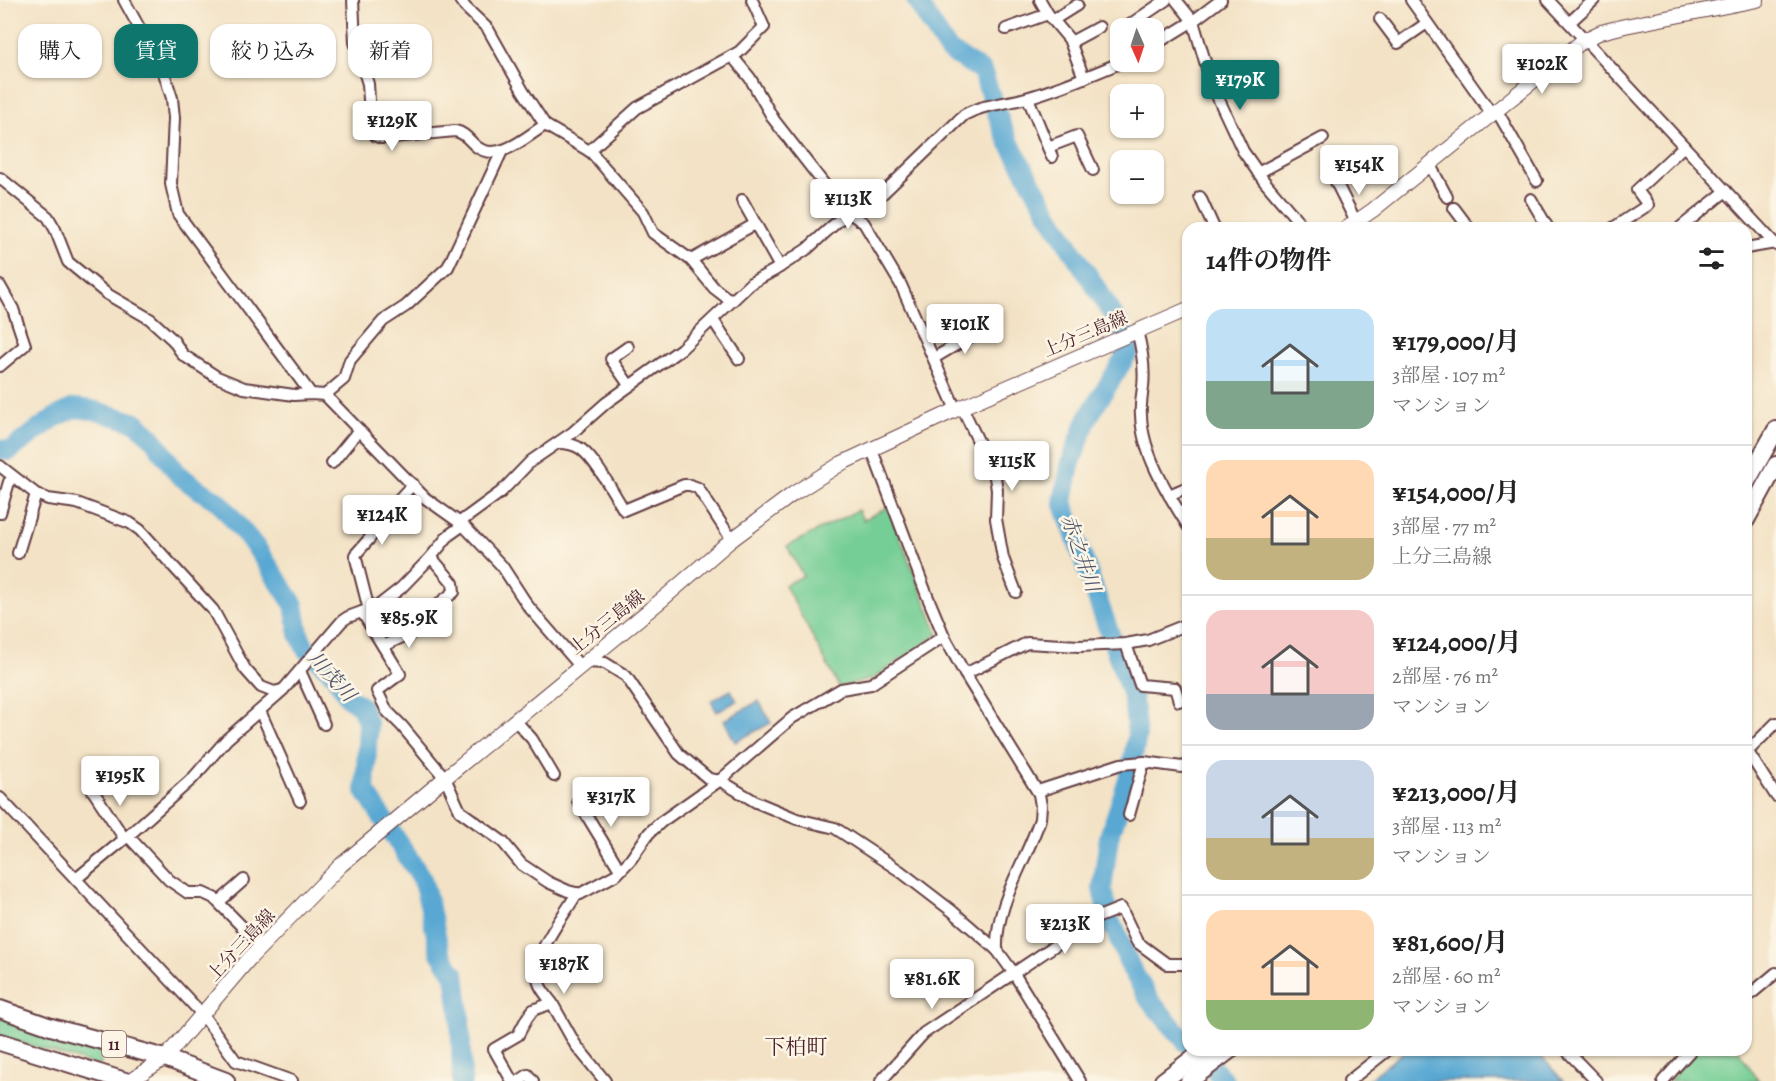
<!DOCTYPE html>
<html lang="ja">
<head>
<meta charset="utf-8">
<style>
	:root { --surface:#fff; --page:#f2f2f2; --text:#222; --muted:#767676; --line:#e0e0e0; --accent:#0f766e }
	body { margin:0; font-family:Alegreya,"Noto Serif JP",serif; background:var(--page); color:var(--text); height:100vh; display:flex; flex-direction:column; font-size:22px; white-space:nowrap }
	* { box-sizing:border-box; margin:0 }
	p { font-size:20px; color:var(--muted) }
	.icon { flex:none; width:33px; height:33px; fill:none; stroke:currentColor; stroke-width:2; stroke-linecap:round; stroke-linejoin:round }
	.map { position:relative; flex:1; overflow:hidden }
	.drawer { position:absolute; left:1182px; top:222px; width:570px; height:834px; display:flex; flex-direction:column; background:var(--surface); border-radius:18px; box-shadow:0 2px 4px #0004 }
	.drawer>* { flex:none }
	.banner { position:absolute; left:18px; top:24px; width:570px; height:54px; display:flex; gap:12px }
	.needle { width:39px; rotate:177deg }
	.buttons { position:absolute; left:1110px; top:18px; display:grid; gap:12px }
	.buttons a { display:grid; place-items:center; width:54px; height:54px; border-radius:12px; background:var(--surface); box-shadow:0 2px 4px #0004; font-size:30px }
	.price { position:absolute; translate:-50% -51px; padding:0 14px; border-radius:6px; background:#fff; color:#222; font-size:20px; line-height:39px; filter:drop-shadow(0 2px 3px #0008) }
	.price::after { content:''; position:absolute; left:50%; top:36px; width:18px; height:14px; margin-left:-9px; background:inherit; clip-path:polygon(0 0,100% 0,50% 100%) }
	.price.current { background:var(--accent); color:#fff }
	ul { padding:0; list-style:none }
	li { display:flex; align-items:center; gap:18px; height:150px; padding:0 24px }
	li+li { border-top:2px solid var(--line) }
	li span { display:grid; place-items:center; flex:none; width:168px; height:120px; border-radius:18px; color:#555 }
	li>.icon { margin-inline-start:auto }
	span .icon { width:72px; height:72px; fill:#fffc; stroke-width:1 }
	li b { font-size:26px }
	h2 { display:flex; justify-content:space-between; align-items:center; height:72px; padding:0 24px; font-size:26px }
	.pill { padding:0 21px; border-radius:18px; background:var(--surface); box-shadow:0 2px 4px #0004; font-size:21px; line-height:54px }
	.pill.current { background:var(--accent); color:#fff }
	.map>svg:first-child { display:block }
	.green { fill:#75ce95; stroke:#607660; stroke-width:1.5 }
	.water { fill:#59a8d3; stroke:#52647f; stroke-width:1.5 }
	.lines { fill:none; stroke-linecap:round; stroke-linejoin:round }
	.river { stroke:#59a8d3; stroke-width:20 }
	.minor-casing { stroke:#633c42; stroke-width:14 }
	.major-casing { stroke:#633c42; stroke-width:16 }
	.highway-casing { stroke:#633c42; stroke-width:20 }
	.minor { stroke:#fff; stroke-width:10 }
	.major { stroke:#fff; stroke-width:14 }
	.highway { stroke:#fff; stroke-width:16 }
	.labels { text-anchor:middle; stroke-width:5; stroke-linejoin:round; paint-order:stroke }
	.shield { fill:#fcf5e5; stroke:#7f5f63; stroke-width:1.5 }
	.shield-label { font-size:16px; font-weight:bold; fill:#4a1f2b }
	.street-label { font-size:18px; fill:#4a1f2b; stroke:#fcf5e5 }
	.water-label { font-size:20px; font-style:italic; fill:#50566e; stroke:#fcf5e5 }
	.quarter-label { font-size:21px; fill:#4a1f2b; stroke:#fcf5e5 }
</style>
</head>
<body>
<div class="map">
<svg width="1776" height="1081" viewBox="0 0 1776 1081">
	<rect width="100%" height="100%" fill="#fcf5e5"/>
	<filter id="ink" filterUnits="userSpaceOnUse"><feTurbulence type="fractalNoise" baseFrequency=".0167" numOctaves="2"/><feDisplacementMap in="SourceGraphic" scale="12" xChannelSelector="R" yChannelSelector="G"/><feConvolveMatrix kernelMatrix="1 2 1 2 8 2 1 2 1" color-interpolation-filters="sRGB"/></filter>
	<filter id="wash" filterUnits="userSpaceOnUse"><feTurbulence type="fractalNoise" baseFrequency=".008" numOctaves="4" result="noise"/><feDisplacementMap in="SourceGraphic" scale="24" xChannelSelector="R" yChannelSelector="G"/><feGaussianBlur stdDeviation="1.35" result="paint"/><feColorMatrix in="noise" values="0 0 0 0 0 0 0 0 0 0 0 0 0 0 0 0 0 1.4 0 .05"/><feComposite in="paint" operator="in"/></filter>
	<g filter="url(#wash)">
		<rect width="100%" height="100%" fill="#f3e2c5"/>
		<g class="green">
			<path d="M888 507 938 634 872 679 839 687 785 585 803 576 787 546 858 510 863 520Z"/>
			<path d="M0 1014 51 1035 96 1049 101 1054V1064L97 1066 0 1036Z"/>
			<path d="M1696 1050H1738L1759 1081H1669Z"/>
		</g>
		<g class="water">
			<path d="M731 690 737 701 717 712 711 701Z"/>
			<path d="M759 701 771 723 735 742 724 720Z"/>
			<path d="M1406 1050H1536L1563 1081H1367Z"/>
		</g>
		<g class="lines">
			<g class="river">
				<path d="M916 0 948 50 982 71 1002 127 1011 146 1049 214 1121 327 1129 351 1087 419 1070 465 1063 502 1133 699 1137 735 1130 774 1109 837 1102 889 1110 922 1116 932 1131 968 1150 1001 1188 1044"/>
				<path d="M0 449 9 451 54 418 74 408 93 410 137 423 153 439 178 474 195 487 219 502 258 550 294 605 299 634 306 649 334 674 349 698 361 706 368 724 365 791 422 879 429 904 440 953 455 975 460 1015 462 1081"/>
				<path d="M1198 1054 1225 1081"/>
			</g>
		</g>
	</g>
	<g filter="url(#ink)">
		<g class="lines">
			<defs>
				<g id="minor">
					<path d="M124 0 164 73 172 98 174 118 171 184 178 214 311 394"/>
					<path d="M353 0 355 42 368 84 371 130 376 136 382 138 455 131C466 133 469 141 477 147 499 163 527 136 545 125"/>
					<path d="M460 0 465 7 488 29 523 91 545 125 591 152 643 212 653 233 691 260 714 288 727 298 734 299"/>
					<path d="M1040 0 1048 14 1069 39 1084 78"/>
					<path d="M1176 0 1193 21 1212 85 1243 151 1264 181 1304 228"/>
					<path d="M1411 0 1492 114"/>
					<path d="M1548 0 1776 245"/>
					<path d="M1380 19 1398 43 1427 23"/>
					<path d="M1053 20 1077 5"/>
					<path d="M1570 22 1594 0"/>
					<path d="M1125 28 1166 0"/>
					<path d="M1006 29 1048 14"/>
					<path d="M1071 42 1099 27"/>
					<path d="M1154 45 1193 21 1221 0"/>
					<path d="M732 56 750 78 774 120 831 193 848 212 864 223 901 285 956 410"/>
					<path d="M1028 98 1052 157"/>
					<path d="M1497 111 1537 181"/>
					<path d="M1048 147 1077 136 1093 170"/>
					<path d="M589 151 637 108 739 52 764 27 752 0"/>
					<path d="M1430 165 1447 197"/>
					<path d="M1258 173 1323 138"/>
					<path d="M0 178 48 217 55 229 68 262 107 294 150 319 173 340 183 355 217 377 244 388 294 395 311 394 325 395 344 379 350 360 383 321 406 306 448 267 502 151"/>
					<path d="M1336 182 1356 222"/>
					<path d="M1200 197 1214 228"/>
					<path d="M1531 199 1548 228"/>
					<path d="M742 200 780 267"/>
					<path d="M1454 208 1469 228"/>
					<path d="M1681 227 1726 191"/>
					<path d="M1613 228 1648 205 1637 190 1684 146"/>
					<path d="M1746 248 1775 243"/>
					<path d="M691 260 755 224"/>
					<path d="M0 286 13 309 25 345 0 366"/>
					<path d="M713 320 739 359"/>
					<path d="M1137 331C1142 349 1145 368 1143 387 1142 396 1140 406 1141 415 1142 454 1168 494 1188 526"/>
					<path d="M628 347 611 359 629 385"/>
					<path d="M934 358 983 329"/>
					<path d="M325 395 425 498 463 525 502 566 528 606 580 666"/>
					<path d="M962 407 995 477 997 490 996 519 1003 558 1016 592"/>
					<path d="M559 443C567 443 574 444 581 449 596 460 614 494 624 510L684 485H690L698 488 732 540"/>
					<path d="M872 450 926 593 944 636 965 674 1039 794 1041 806 1040 819C1026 862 995 904 997 950"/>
					<path d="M332 463 359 430"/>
					<path d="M0 466 36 494 48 499 77 503 130 523 140 530 213 610 245 669 261 687 274 692 282 690"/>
					<path d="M1169 495 1188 487"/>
					<path d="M0 513 9 482"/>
					<path d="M460 522 501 492 531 461 572 433 606 403 681 349 751 283 775 270 807 249 848 212 877 199 964 115C983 104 1005 104 1026 98 1059 89 1091 75 1122 62"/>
					<path d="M18 553 36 494"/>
					<path d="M431 557 453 583 454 592 441 602"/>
					<path d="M369 610 355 555 370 538 387 512 413 484"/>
					<path d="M362 612 400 674 377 691 387 711 402 726 445 778 460 811 503 842 521 864 548 882 568 891 580 894 617 874 631 859 649 833 661 822 719 781 792 718 841 689 871 684 944 636"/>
					<path d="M1126 644 1140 685 1175 688 1179 701"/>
					<path d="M383 646 424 627"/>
					<path d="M586 662 605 663 626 676 679 754 709 779 721 781 756 802 797 819 835 828 900 871 952 911 997 950 1013 972 1080 1081"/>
					<path d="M300 671 324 724"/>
					<path d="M965 674 1027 643 1079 646 1126 644 1148 640 1188 624"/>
					<path d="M260 711 300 801"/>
					<path d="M515 720 532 739 554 776"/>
					<path d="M1746 749 1776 796"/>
					<path d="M1746 753 1776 723"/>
					<path d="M93 791 124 838"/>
					<path d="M1038 791 1121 764 1144 762 1182 767 1188 765"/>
					<path d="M0 798 202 1014 236 1061 292 1081"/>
					<path d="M578 801 620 870"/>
					<path d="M1129 815 1144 762"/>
					<path d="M128 836 169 880 188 893H203L214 898 262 947"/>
					<path d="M76 879 128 836 193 778 227 739 283 690 342 621 348 617 378 606 401 588 431 557 449 535 463 525"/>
					<path d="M219 902 244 880"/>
					<path d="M1746 998 1776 973"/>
					<path d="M552 1003 575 1044 605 1081"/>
					<path d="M1566 1050 1596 1081"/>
					<path d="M512 1081 494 1049 518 1035 527 1018 533 1010 552 1003C548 997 541 990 539 983 530 954 564 917 577 893"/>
					<path d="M519 1081 528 1075 533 1081"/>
					<path d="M881 1081 924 1033 1096 918 1121 908 1137 942 1167 964H1188"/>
					<path d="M1349 1081 1388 1050"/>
					<path d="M1663 1081 1691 1050"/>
				</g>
				<g id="major">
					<path d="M1347 228 1373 210 1584 40 1601 32 1625 26 1757 0"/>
					<path d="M130 1081 165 1058 249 959 341 865 445 778 664 598 730 541 793 494 842 463 962 407 1188 309"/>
				</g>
				<g id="highway">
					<path d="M1746 483 1776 430"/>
					<path d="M1746 520 1776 465"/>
					<path d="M0 1009 51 1027 165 1058 226 1081"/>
					<path d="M0 1042 125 1081"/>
					<path d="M1163 1081 1204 1050"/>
					<path d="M1189 1081 1230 1050"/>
				</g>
			</defs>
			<use href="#minor" class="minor-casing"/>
			<use href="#major" class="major-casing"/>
			<use href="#highway" class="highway-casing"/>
			<use href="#minor" class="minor"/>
			<use href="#major" class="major"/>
			<use href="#highway" class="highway"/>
		</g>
	</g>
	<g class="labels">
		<rect class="shield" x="102" y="1031" width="24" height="26" rx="4.5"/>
		<g class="shield-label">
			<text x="114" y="1050">11</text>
		</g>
		<g class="street-label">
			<text transform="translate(1085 334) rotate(-23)" y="6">上分三島線</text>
			<text transform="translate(607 622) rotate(-39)" y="6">上分三島線</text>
			<text transform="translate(241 945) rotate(-47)" y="6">上分三島線</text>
		</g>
		<g class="water-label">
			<text transform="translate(1081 553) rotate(71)" y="7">赤之井川</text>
			<text transform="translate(332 676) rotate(48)" y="7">川茂川</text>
		</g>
		<g class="quarter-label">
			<text x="796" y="1054">下柏町</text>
		</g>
	</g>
</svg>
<div class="buttons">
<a><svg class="needle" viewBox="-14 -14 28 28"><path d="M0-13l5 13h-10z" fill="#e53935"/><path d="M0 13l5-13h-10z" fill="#767676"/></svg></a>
<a>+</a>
<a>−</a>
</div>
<b class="price" style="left:1542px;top:95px">¥102K</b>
<b class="price current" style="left:1240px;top:111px">¥179K</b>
<b class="price" style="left:392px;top:152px">¥129K</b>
<b class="price" style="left:1359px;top:196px">¥154K</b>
<b class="price" style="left:848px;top:230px">¥113K</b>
<b class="price" style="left:965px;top:355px">¥101K</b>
<b class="price" style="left:1012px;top:492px">¥115K</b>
<b class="price" style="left:382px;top:546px">¥124K</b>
<b class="price" style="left:409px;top:649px">¥85.9K</b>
<b class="price" style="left:120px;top:807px">¥195K</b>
<b class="price" style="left:611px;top:828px">¥317K</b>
<b class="price" style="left:1065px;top:955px">¥213K</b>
<b class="price" style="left:564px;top:995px">¥187K</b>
<b class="price" style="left:932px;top:1010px">¥81.6K</b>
<div class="banner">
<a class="pill">購入</a>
<a class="pill current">賃貸</a>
<a class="pill">絞り込み</a>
<a class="pill">新着</a>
</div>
<section class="drawer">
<h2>14件の物件<svg class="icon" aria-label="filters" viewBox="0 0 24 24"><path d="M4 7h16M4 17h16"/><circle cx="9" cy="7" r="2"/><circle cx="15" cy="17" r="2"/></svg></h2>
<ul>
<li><span style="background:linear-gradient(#bfe0f5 60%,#7fa58c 0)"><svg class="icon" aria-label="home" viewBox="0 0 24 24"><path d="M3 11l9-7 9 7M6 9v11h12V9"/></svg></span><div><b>¥179,000/月</b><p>3部屋 · 107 m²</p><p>マンション</p></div></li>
<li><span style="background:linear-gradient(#ffd9b3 65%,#c2b280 0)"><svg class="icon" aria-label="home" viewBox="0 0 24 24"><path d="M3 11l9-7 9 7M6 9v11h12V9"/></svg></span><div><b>¥154,000/月</b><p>3部屋 · 77 m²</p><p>上分三島線</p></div></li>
<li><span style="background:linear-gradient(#f6c9c9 70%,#9aa5b1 0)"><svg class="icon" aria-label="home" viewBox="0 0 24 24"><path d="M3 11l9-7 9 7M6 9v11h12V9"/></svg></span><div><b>¥124,000/月</b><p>2部屋 · 76 m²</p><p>マンション</p></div></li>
<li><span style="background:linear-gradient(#c9d6e8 65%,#c2b280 0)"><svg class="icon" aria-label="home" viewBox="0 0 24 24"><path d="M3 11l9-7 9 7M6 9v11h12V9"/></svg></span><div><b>¥213,000/月</b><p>3部屋 · 113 m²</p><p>マンション</p></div></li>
<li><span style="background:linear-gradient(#ffd9b3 75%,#8fb573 0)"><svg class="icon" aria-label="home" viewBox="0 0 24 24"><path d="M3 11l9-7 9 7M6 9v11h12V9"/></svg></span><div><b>¥81,600/月</b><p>2部屋 · 60 m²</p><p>マンション</p></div></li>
</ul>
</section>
</div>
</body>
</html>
